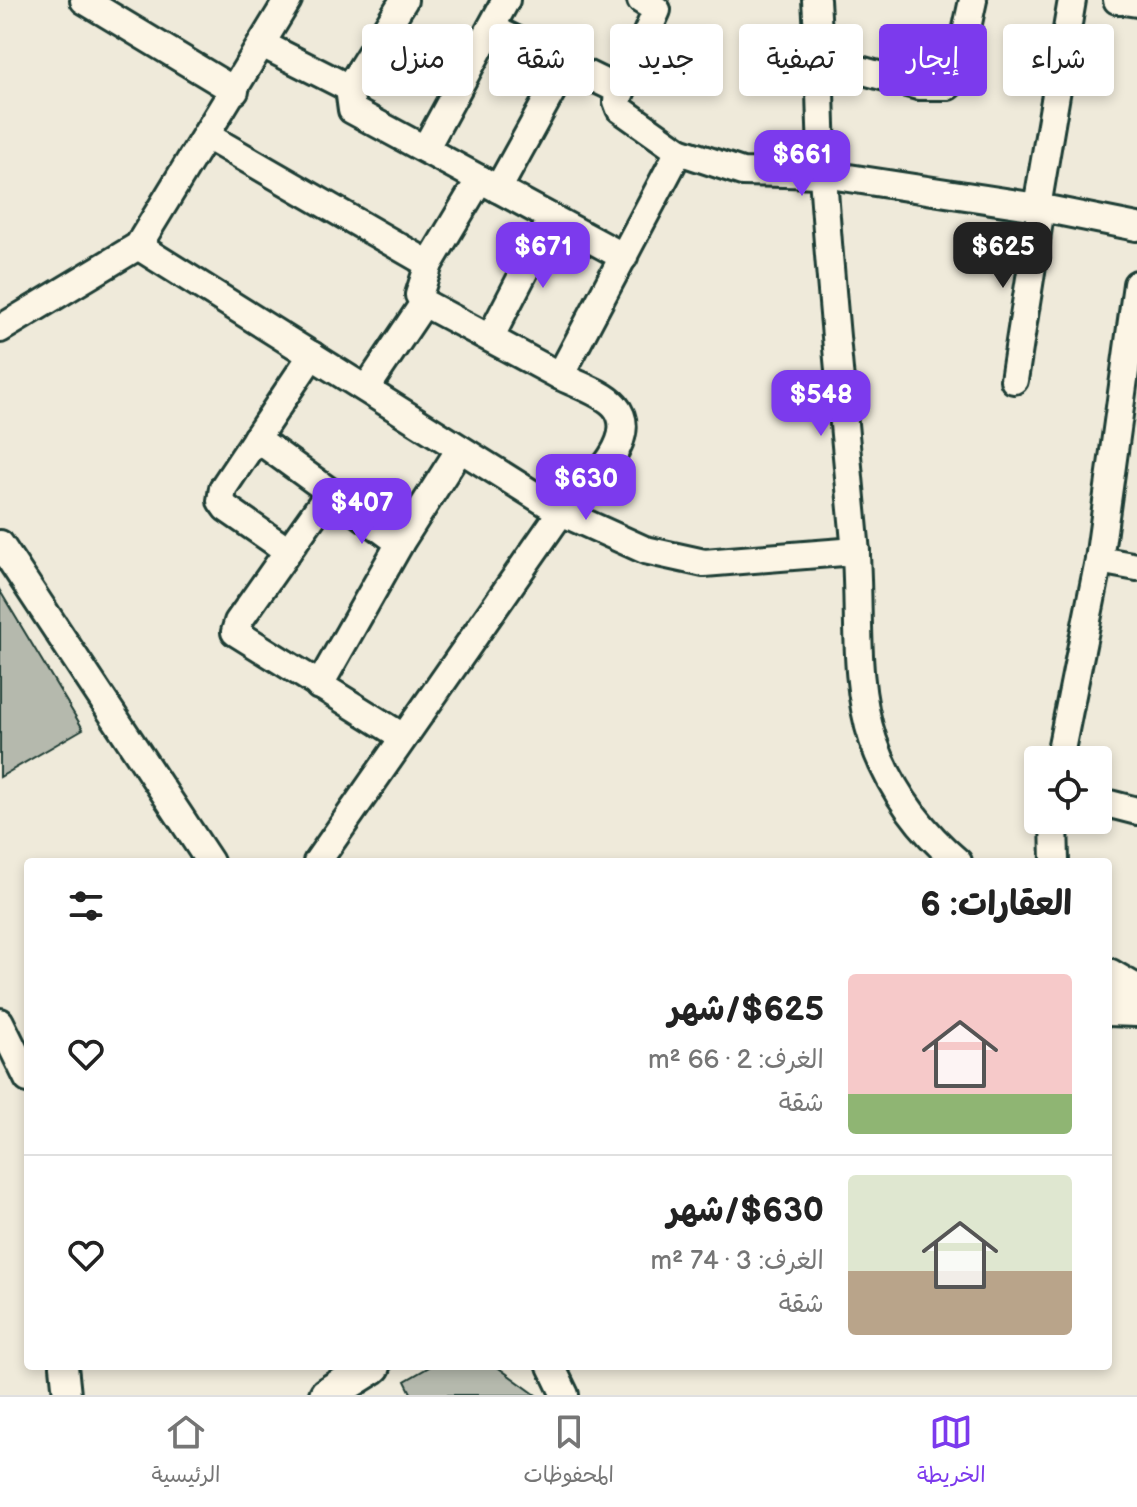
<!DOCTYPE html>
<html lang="ar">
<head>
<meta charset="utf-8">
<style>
	:root { --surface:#fff; --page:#f6f6f6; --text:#222; --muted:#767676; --line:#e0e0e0; --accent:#7c3aed }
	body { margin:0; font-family:"Balsamiq Sans","Playpen Sans Arabic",sans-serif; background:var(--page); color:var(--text); direction:rtl; height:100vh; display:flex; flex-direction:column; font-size:30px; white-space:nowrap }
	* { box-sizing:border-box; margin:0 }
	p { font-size:26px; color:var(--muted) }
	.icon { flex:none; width:44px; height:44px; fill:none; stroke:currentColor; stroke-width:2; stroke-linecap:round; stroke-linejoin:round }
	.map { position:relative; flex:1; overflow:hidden; direction:ltr }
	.side { position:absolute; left:24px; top:858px; width:1088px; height:512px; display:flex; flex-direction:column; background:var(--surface); border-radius:8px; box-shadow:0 4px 12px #0003; direction:rtl }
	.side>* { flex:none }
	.banner { position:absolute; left:24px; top:24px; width:1090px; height:72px; direction:rtl; display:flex; gap:16px }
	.buttons { position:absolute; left:1024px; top:746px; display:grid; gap:16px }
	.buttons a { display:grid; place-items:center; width:88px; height:88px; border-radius:8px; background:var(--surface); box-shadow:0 4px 12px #0003; font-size:40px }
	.price { position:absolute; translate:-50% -68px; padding:0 18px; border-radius:16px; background:var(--accent); color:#fff; font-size:26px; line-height:52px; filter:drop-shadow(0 2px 4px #0008) }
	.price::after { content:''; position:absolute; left:50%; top:48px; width:24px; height:18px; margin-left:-12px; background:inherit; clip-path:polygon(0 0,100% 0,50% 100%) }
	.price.on { background:#222; color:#fff }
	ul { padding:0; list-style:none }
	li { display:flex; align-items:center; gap:24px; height:200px; padding:0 40px }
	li+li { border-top:2px solid var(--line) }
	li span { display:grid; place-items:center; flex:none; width:224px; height:160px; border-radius:8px; color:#555 }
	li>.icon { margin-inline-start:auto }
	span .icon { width:96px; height:96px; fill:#fffc; stroke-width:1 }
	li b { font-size:34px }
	h2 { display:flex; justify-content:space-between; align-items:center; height:96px; padding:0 40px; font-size:34px }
	.chip { padding:0 28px; border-radius:8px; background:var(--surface); box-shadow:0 4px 12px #0003; font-size:28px; line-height:72px }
	.chip.on { background:var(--accent); color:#fff }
	.tab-bar { display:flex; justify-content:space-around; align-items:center; height:112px; border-top:2px solid var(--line); background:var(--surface); font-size:22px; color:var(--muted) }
	.tab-bar a { display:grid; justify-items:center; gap:4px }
	.tab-bar .on { color:var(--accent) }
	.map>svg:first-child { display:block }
	.building { fill:#b5b9ad; stroke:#1f3d34; stroke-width:2 }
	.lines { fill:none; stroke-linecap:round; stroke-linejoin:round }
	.minor-casing { stroke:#1f3d34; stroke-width:32 }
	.major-casing { stroke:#1f3d34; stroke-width:40 }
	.minor { stroke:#fcf5e5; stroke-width:26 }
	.major { stroke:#fcf5e5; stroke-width:34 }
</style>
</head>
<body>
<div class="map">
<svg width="1137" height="1395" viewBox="0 0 1137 1395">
	<rect width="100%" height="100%" fill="#efeada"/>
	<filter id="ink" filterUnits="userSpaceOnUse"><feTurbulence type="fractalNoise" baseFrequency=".0125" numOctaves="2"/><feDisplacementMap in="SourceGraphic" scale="16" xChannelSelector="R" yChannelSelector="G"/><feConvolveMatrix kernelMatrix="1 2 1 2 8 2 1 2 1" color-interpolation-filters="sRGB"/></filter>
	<g filter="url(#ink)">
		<g class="building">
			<path d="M0 591 83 729 0 777Z"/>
			<path d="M431 1366H496L536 1395H412L405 1381Z"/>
		</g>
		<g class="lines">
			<defs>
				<g id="minor">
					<path d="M84 0 235 91"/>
					<path d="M404 0 349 88 352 110 624 257"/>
					<path d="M641 0 657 10 617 101 620 109 679 151 742 172 823 174 1037 207 1137 227"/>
					<path d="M816 0C820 58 820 117 823 175 831 297 844 420 855 542 861 608 852 677 873 740 890 789 919 829 958 862"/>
					<path d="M1117 0 1137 3"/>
					<path d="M491 28 621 91"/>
					<path d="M262 44 349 88"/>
					<path d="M820 59 918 86H948L956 79 973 0"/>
					<path d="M207 136 429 264"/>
					<path d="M425 149 506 0"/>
					<path d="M480 179 429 264 419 295 424 303 560 376"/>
					<path d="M498 189 566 65"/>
					<path d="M1037 207 1072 0"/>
					<path d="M138 246 561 512 645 550 704 563 856 551"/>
					<path d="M0 329 138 246 288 0"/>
					<path d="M490 338 552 218"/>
					<path d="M312 355 223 488 221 501 226 508 288 551 238 622 235 632 403 737"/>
					<path d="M1014 380 1041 208"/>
					<path d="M366 389 424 303"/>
					<path d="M256 438 400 543 319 686"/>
					<path d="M400 543 460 449"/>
					<path d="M0 544 210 862"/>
					<path d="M288 551 330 492"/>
					<path d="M1099 560 1137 567"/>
					<path d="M1059 760 1099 560 1137 284"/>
					<path d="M1098 801 1137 811"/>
					<path d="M1054 820 1055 862"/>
					<path d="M317 862 561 512C583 490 644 440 615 406 604 393 576 384 560 376L679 151"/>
					<path d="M0 1022 28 1079"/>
					<path d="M64 1366 67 1395"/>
					<path d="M551 1366 565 1395"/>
				</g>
				<g id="major">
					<path d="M1108 976 1137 993"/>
					<path d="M1108 1008 1137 1009"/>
					<path d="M327 1395 373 1366"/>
				</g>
			</defs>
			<use href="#minor" class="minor-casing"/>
			<use href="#major" class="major-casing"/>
			<use href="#minor" class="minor"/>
			<use href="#major" class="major"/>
		</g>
	</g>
</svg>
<div class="buttons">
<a><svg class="icon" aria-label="locate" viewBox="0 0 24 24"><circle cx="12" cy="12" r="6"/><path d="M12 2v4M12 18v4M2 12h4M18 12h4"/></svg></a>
</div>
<b class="price" style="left:802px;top:198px">$661</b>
<b class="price" style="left:543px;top:290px">$671</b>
<b class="price on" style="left:1003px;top:290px">$625</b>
<b class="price" style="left:821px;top:438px">$548</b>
<b class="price" style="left:586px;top:522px">$630</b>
<b class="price" style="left:362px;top:546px">$407</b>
<div class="banner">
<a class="chip">شراء</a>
<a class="chip on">إيجار</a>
<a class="chip">تصفية</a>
<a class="chip">جديد</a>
<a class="chip">شقة</a>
<a class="chip">منزل</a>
</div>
<section class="side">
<h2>العقارات: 6<svg class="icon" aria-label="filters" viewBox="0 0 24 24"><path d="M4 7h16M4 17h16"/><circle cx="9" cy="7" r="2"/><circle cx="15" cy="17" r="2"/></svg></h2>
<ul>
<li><span style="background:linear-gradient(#f6c9c9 75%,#8fb573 0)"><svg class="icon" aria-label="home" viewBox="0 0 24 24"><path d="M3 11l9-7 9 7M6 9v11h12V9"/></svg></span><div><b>$625/شهر</b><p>الغرف: 2 · 66 m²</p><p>شقة</p></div><svg class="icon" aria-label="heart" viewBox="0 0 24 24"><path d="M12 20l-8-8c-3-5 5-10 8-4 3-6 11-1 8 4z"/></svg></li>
<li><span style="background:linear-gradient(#dfe7d0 60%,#b9a48a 0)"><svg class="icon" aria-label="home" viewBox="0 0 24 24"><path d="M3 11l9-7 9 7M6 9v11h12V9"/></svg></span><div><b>$630/شهر</b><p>الغرف: 3 · 74 m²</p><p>شقة</p></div><svg class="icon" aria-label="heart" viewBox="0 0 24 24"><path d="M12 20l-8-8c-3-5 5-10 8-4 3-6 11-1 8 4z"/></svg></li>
</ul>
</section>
</div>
<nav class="tab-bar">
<a class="on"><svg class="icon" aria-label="map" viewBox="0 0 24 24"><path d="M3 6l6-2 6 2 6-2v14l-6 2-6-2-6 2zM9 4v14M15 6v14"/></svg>الخريطة</a>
<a><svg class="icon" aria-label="saved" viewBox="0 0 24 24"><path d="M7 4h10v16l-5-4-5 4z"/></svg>المحفوظات</a>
<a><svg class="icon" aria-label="home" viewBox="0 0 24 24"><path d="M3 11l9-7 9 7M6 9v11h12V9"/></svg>الرئيسية</a>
</nav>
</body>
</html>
